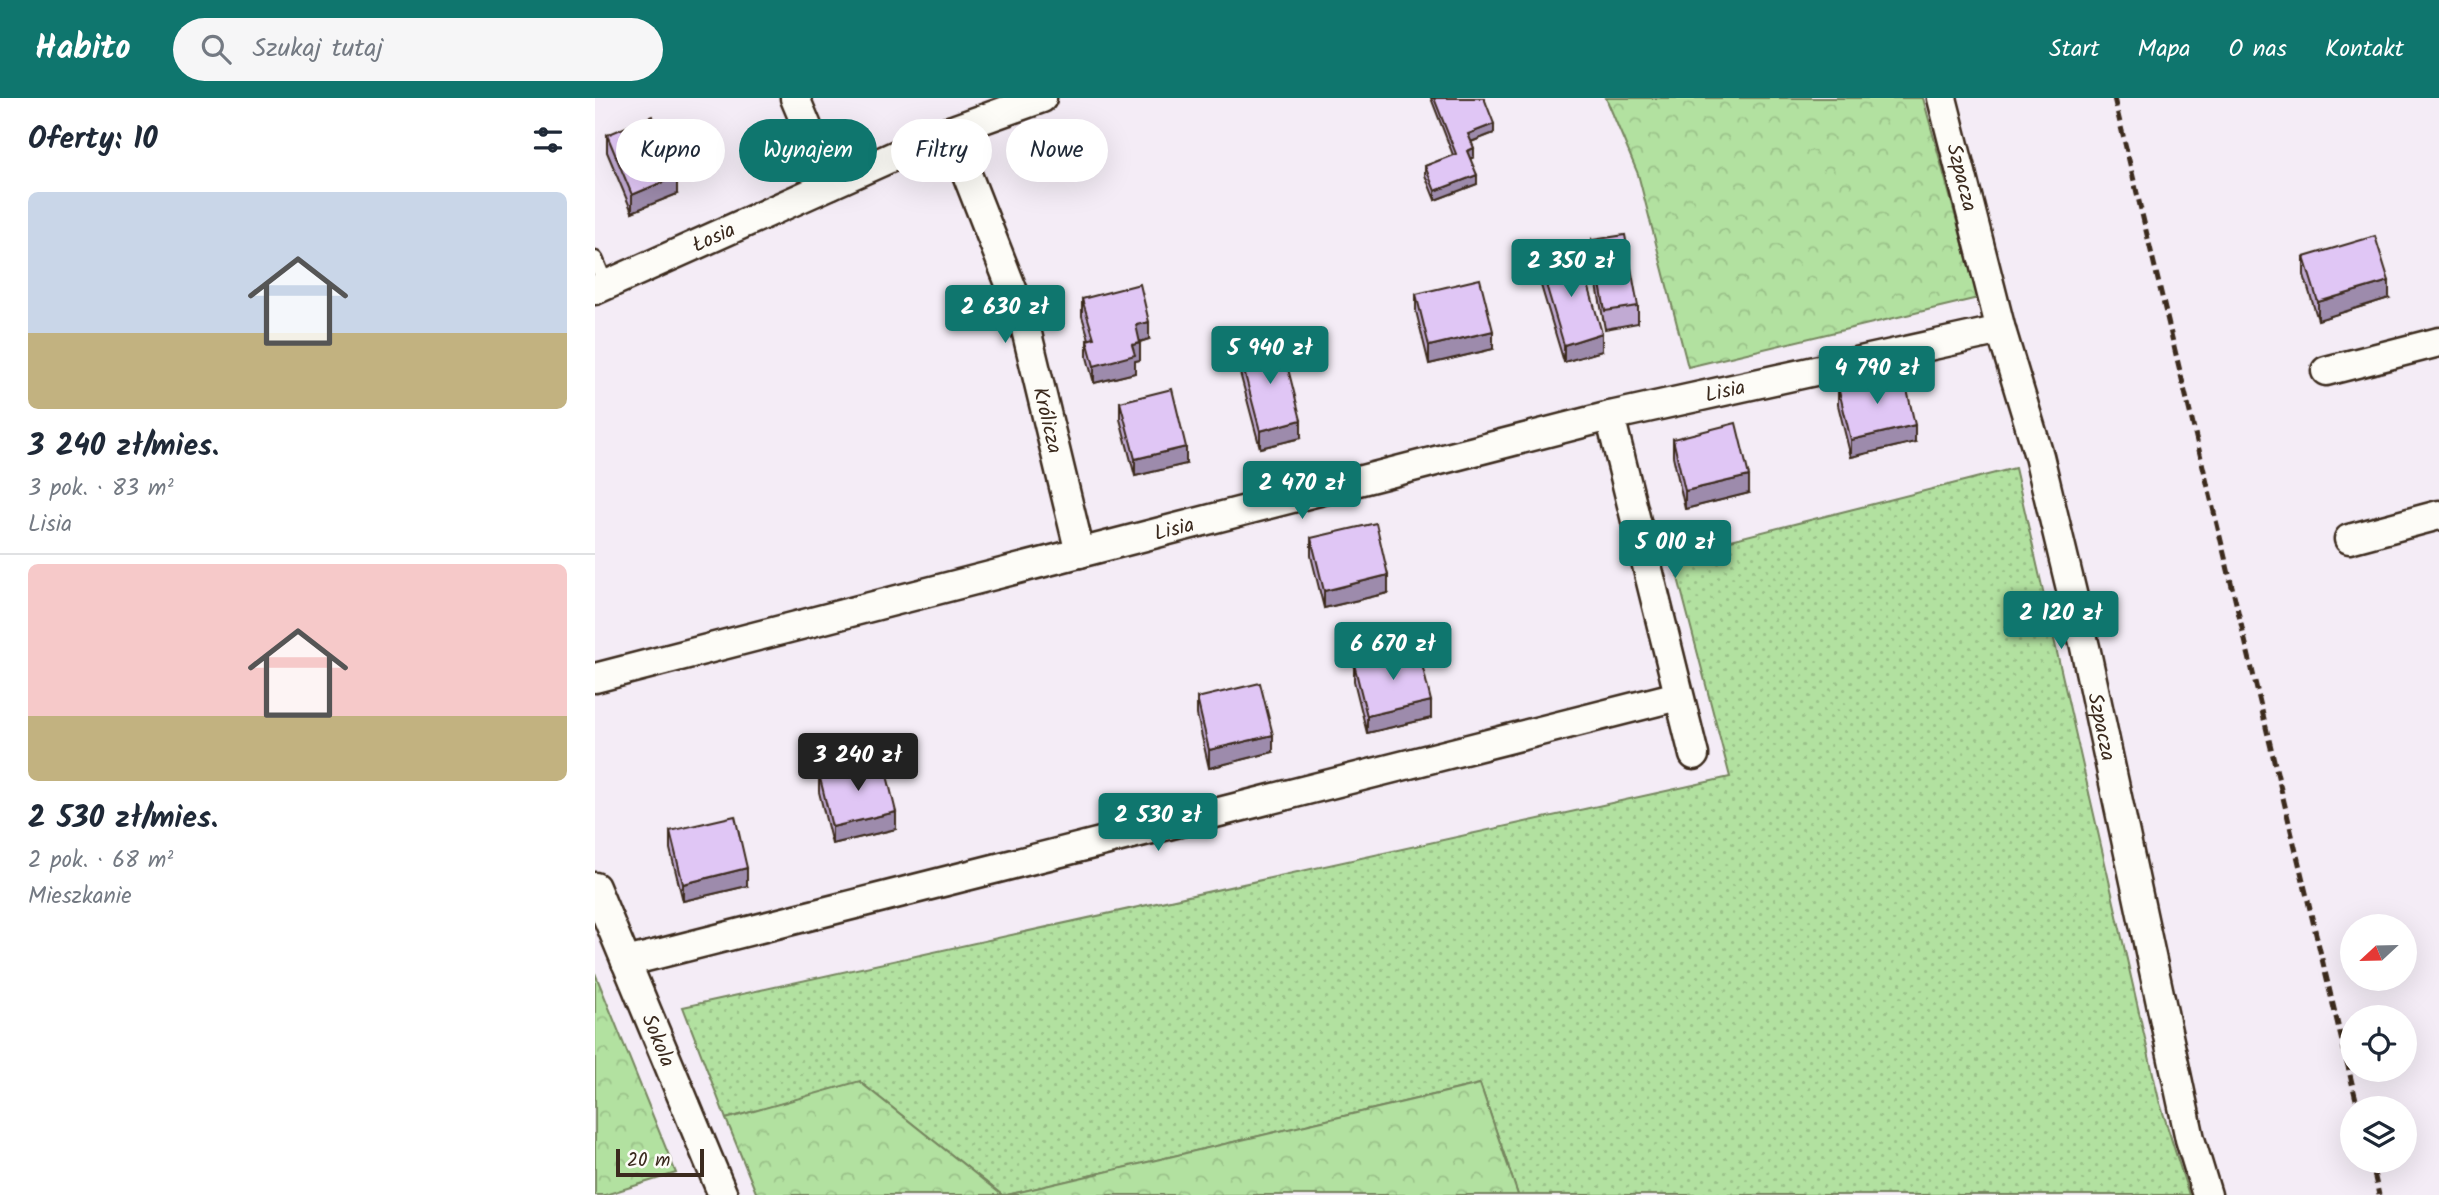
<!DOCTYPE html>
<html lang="pl">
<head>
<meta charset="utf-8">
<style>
	:root { --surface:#fff; --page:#f6f6f7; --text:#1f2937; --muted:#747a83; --line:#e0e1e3; --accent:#0f766e }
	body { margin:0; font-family:Kalam,sans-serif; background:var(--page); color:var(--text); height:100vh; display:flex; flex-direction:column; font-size:26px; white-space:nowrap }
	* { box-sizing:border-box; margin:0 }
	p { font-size:23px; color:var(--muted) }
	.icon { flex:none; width:38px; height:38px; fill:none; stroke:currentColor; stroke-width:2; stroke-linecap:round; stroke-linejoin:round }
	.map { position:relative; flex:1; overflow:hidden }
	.panel { display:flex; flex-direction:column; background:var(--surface); width:595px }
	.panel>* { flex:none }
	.top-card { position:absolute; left:21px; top:21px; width:665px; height:63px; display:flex; gap:14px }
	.needle { width:46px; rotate:248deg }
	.fabs { position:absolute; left:1745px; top:816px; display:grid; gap:14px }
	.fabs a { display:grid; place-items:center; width:77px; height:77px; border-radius:50%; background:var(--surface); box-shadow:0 7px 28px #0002; font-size:35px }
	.scale { position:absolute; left:21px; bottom:18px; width:88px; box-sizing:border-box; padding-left:7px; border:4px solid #3b2a1e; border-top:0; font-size:19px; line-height:24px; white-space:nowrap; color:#3b2a1e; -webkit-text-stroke:5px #fdfcf7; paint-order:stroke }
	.price { position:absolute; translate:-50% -60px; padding:0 16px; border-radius:7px; background:var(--accent); color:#fff; font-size:23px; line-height:46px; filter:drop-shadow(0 2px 4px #0008) }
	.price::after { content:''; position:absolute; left:50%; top:42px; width:21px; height:16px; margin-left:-10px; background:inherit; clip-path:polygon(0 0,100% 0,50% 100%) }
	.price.current { background:#222; color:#fff }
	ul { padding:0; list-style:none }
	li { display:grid; align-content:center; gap:14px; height:371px; padding:0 28px }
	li+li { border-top:2px solid var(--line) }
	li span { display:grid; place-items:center; height:217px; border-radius:10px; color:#555 }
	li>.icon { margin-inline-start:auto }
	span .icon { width:126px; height:126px; fill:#fffc; stroke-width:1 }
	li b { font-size:30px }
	h2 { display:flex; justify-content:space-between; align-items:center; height:84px; padding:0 28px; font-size:30px }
	.chip { padding:0 24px; border-radius:32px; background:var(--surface); box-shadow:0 7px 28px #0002; font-size:24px; line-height:63px }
	.chip.current { background:var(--accent); color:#fff }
	header { display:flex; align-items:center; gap:42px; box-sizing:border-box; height:98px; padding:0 35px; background:var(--accent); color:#fff }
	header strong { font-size:33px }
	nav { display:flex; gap:38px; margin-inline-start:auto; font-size:24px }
	.search { width:490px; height:63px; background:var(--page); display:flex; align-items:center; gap:18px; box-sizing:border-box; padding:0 24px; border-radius:38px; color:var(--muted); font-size:26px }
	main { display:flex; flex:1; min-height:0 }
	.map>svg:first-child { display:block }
	.grass { fill:url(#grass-dots); stroke:#76865f; stroke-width:2 }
	.forest { fill:url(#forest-crowns); stroke:#76865f; stroke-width:2 }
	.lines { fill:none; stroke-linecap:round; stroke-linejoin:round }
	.service-casing { stroke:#3b2a1e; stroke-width:19 }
	.minor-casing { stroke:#3b2a1e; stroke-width:33 }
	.service { stroke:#fdfcf7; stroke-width:14 }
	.minor { stroke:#fdfcf7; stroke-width:28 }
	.rail { stroke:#3b2a1e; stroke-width:5; stroke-dasharray:10 5; stroke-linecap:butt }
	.wall { fill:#c1aad3; stroke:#3b2a1e; stroke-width:2 }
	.shaded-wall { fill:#9d8bac; stroke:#3b2a1e; stroke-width:2 }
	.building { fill:#e0c6f5; stroke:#3b2a1e; stroke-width:2 }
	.labels { text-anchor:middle; stroke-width:5; stroke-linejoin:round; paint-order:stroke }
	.street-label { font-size:21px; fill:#3b2a1e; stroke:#fdfcf7 }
</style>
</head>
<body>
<header>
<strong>Habito</strong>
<div class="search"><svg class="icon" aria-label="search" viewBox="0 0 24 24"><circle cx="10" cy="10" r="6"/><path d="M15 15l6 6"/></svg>Szukaj tutaj</div>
<nav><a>Start</a><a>Mapa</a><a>O nas</a><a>Kontakt</a></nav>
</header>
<main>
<section class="panel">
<h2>Oferty: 10<svg class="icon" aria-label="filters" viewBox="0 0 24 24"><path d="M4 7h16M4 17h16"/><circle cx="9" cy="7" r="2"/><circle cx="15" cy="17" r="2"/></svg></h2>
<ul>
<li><span style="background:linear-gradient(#c9d6e8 65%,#c2b280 0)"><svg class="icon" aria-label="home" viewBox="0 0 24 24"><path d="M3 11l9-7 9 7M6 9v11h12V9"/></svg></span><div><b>3 240 zł/mies.</b><p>3 pok. · 83 m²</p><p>Lisia</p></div></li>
<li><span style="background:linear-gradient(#f6c9c9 70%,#c2b280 0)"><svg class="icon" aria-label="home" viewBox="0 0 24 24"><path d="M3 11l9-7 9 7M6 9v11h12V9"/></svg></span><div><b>2 530 zł/mies.</b><p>2 pok. · 68 m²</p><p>Mieszkanie</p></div></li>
</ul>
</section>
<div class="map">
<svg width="1844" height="1097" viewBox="0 0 1844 1097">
	<defs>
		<pattern id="grass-dots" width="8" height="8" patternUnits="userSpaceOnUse" patternTransform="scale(1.75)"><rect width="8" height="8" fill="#b2e1a0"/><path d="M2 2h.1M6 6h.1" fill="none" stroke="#9ac189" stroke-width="1.8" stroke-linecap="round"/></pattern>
		<pattern id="forest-crowns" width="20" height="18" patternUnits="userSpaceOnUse" patternTransform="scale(1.75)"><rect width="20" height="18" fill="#b2e1a0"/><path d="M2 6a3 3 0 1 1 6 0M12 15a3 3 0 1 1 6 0" fill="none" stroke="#9ac189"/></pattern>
	</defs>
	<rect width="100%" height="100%" fill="#f4ecf6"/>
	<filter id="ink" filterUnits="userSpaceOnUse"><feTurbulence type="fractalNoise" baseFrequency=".0143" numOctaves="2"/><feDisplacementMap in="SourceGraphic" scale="14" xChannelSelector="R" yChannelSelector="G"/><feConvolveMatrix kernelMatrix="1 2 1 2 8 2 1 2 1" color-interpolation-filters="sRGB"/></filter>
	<g filter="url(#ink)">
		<path class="grass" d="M1420 370 1564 1002 1594 1097H923L885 986 412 1097H407L265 984 131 1021 88 909 1135 679 1077 457Z"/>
		<g class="forest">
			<path d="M1011 0H1328L1383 200 1093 269 1043 76Z"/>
			<path d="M0 875 81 1075 10 1097H0Z"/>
			<path d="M265 983V984L407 1097H162L131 1021Z"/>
			<path d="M885 986 923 1097H412Z"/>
		</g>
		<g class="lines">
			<defs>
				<path id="service" d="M0 161 11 187"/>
				<g id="minor">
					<path d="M200 0 236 86"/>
					<path id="s1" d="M1347 0 1406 232 1444 358 1490 549 1595 1041 1612 1097"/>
					<path id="s2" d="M355 33 428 219 485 455"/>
					<path id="s3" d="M0 192 355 33 447 0"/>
					<path d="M1731 273 1844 244"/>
					<path d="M1015 318 1099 657"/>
					<path d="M1754 441 1844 417"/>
					<path id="s4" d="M0 580 1015 318 1406 232"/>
					<path id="s5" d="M0 789 128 1097"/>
					<path d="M31 864 1083 598"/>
				</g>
			</defs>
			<use href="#service" class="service-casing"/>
			<use href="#minor" class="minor-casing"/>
			<use href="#service" class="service"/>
			<use href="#minor" class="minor"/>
			<g class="rail">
				<path d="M1519 0 1763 1010"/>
				<path d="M1776 1062 1784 1097"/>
			</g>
		</g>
		<g class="wall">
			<path d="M836 0H889L899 35 876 44 879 59 875 61 882 86 840 102 830 77V68L858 57Z"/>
			<path d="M12 37 82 96 37 114 12 54Z"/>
			<path d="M997 142 1043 208V225L1010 231 997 160Z"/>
			<path d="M1709 159 1794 200 1723 222 1709 177Z"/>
			<path d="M945 166 1007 253 969 264 945 184Z"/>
			<path d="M821 196 898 251 834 266 821 213Z"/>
			<path d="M487 201 554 241 545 244V262L540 263V275L499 285 492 259V242L494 241 487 218Z"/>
			<path d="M644 254 706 340 665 350 644 271Z"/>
			<path d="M1243 289 1320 344 1256 359 1243 307Z"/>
			<path d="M525 304 591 366 540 378 525 321Z"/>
			<path d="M1078 341 1154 395 1090 411 1078 358Z"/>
			<path d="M716 440 793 495 729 510 716 458Z"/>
			<path d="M759 566 836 620 772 635 759 583Z"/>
			<path d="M602 600 678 654 614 670 602 617Z"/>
			<path d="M224 676 301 731 237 746 224 694Z"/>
			<path d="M75 733 152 788 88 803 75 751Z"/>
		</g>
		<g class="shaded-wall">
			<path d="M899 26V35L873 45V36Z"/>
			<path d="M879 50V59L872 62V53Z"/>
			<path d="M882 77V86L840 102V93Z"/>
			<path d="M82 78V96L37 114V97Z"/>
			<path d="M1794 183V200L1723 222V204Z"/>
			<path d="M554 224V241L541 245V227Z"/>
			<path d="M898 233V251L834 266V248Z"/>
			<path d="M1007 235V253L969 264V247Z"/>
			<path d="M545 245V262L540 263V275L499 285V268L537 247Z"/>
			<path d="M706 322V340L665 350V333Z"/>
			<path d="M1320 327V344L1256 359V342Z"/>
			<path d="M591 349V366L540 378V361Z"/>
			<path d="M1154 378V395L1090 411V393Z"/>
			<path d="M793 477V495L729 510V493Z"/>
			<path d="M836 603V620L772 635V618Z"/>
			<path d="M678 637V654L614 670V652Z"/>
			<path d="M301 714V731L237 746V729Z"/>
			<path d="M152 770V788L88 803V786Z"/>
		</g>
		<g class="building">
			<path d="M839 0H889L899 26 873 36 879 50 872 53 882 77 840 93 830 68 861 56Z"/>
			<path d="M57 18 82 78 37 97 12 37Z"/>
			<path d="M1030 137 1043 208 1010 213 997 142Z"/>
			<path d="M1780 138 1794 183 1723 204 1709 159Z"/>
			<path d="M984 155 1007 235 969 247 945 166Z"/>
			<path d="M885 181 898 233 834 248 821 196Z"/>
			<path d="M545 186 554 224 541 227 545 245 537 247 540 257 499 268 492 242 499 240 487 201Z"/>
			<path d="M686 243 706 322 665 333 644 254Z"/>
			<path d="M1308 274 1320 327 1256 342 1243 289Z"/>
			<path d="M577 291 591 349 540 361 525 304Z"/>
			<path d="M1141 325 1154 378 1090 393 1078 341Z"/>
			<path d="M781 425 793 477 729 493 716 440Z"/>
			<path d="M823 550 836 603 772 618 759 566Z"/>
			<path d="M665 585 678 637 614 652 602 600Z"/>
			<path d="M288 661 301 714 237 729 224 676Z"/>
			<path d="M140 718 152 770 88 786 75 733Z"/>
		</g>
	</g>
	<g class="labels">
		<g class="street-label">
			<text dy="7" stroke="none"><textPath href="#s1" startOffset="82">Szpacza</textPath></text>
			<text dy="7" stroke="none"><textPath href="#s3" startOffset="130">Łosia</textPath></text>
			<text dy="7" stroke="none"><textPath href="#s4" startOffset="1166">Lisia</textPath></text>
			<text dy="7" stroke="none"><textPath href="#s2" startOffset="306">Królicza</textPath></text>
			<text dy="7" stroke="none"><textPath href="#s4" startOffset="598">Lisia</textPath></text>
			<text dy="7" stroke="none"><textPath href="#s1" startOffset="649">Szpacza</textPath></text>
			<text dy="7" stroke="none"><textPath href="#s5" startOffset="166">Sokola</textPath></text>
		</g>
	</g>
</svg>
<div class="fabs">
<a><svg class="needle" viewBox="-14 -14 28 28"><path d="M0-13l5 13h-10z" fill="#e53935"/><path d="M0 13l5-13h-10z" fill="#747a83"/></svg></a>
<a><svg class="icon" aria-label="locate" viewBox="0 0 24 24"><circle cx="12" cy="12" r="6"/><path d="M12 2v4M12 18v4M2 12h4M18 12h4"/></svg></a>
<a><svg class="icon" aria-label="layers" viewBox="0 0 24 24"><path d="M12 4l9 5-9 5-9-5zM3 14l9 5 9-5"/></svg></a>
</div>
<div class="scale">20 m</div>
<b class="price" style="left:976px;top:201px">2 350 zł</b>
<b class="price" style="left:410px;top:247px">2 630 zł</b>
<b class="price" style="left:675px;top:288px">5 940 zł</b>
<b class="price" style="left:1282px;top:308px">4 790 zł</b>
<b class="price" style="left:707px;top:423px">2 470 zł</b>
<b class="price" style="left:1080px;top:482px">5 010 zł</b>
<b class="price" style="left:1466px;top:553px">2 120 zł</b>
<b class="price" style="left:798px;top:584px">6 670 zł</b>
<b class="price current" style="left:263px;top:695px">3 240 zł</b>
<b class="price" style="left:563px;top:755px">2 530 zł</b>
<div class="top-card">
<a class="chip">Kupno</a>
<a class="chip current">Wynajem</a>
<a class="chip">Filtry</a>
<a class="chip">Nowe</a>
</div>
</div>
</main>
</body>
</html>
